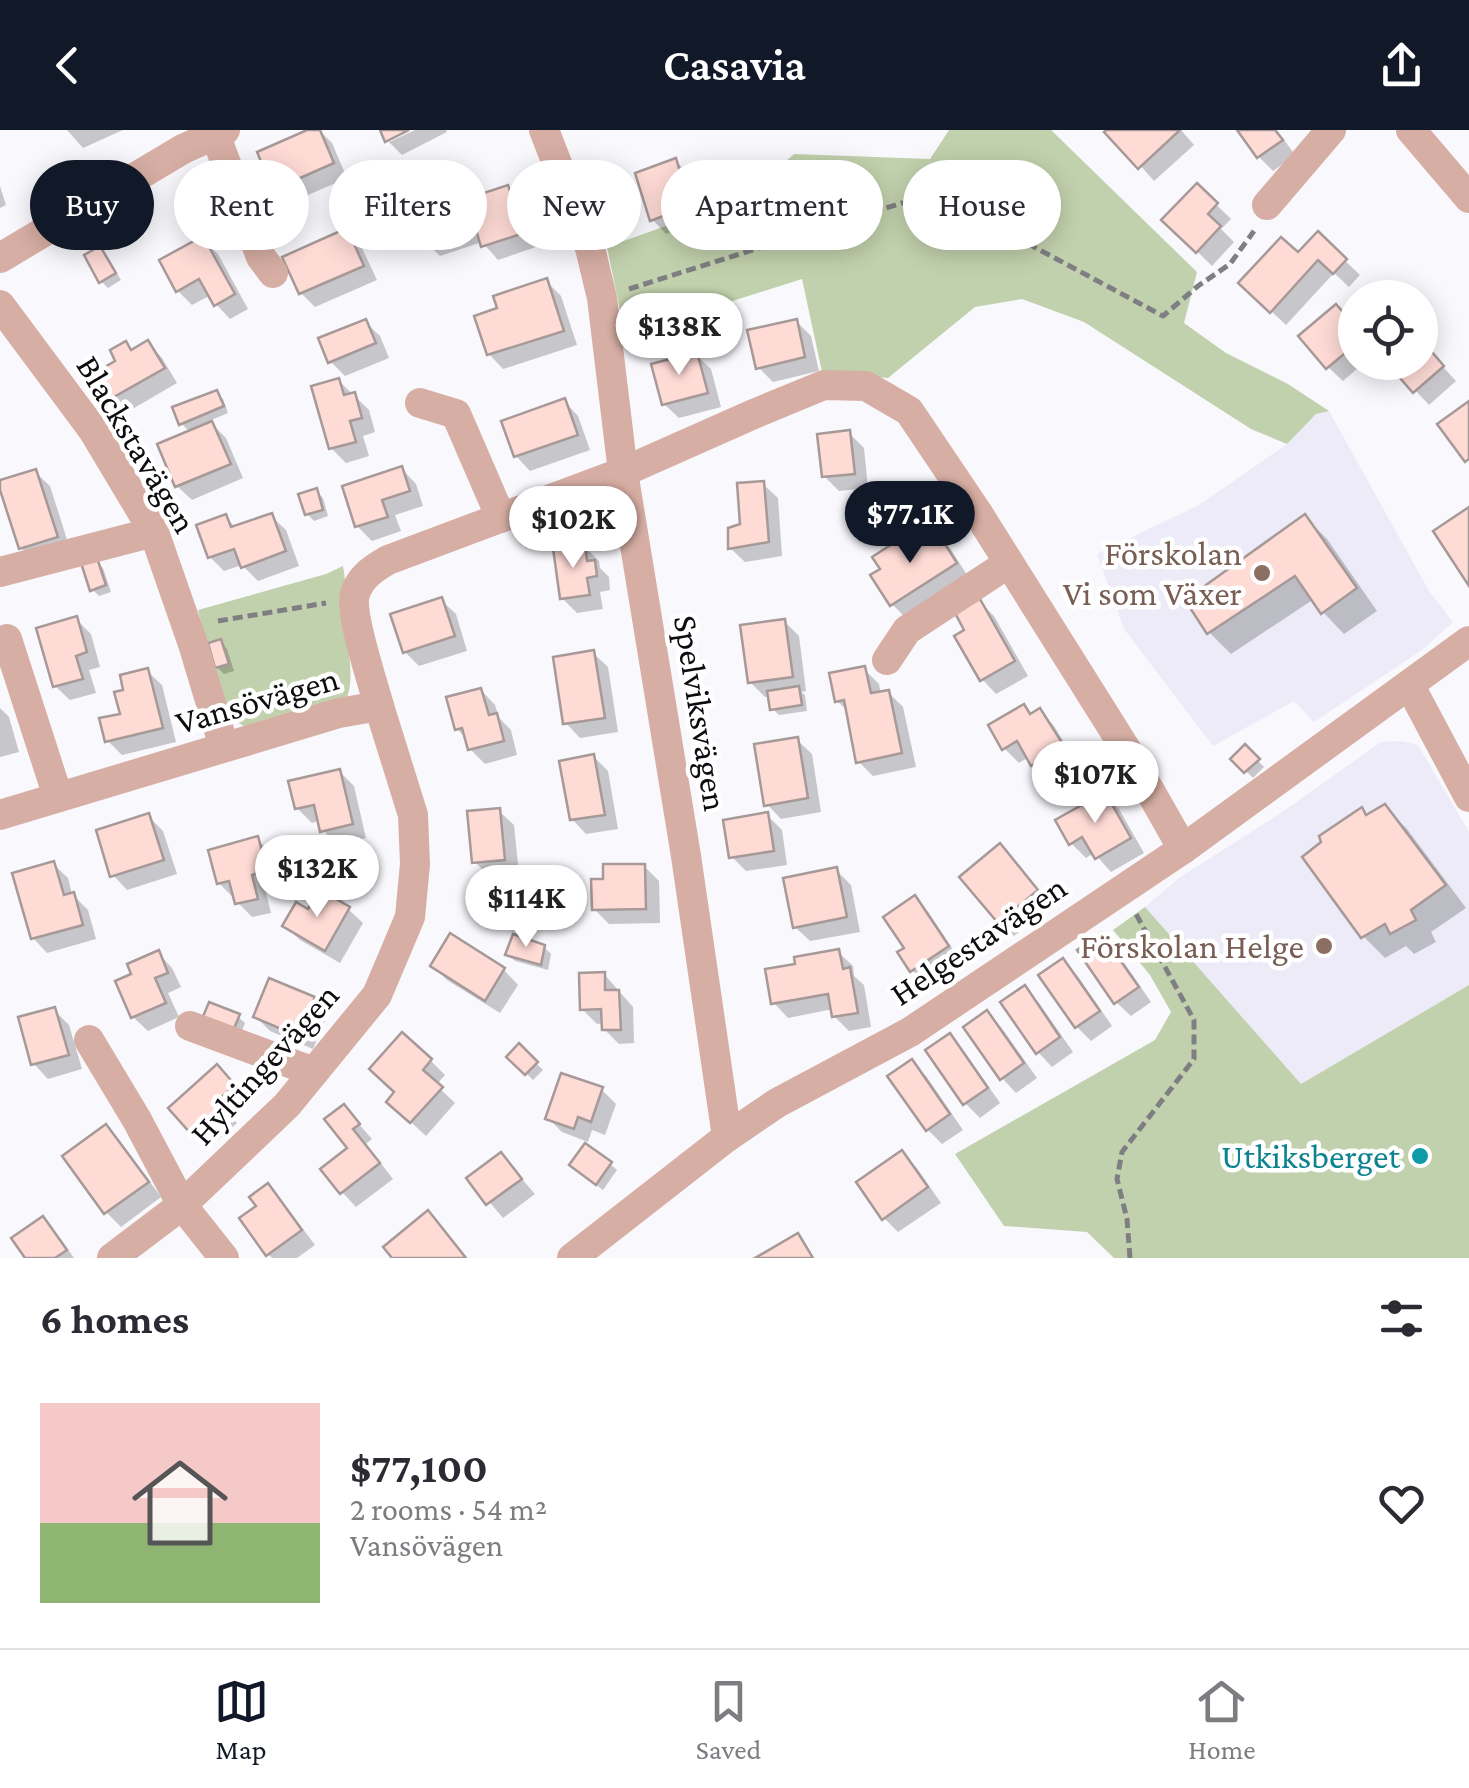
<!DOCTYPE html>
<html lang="en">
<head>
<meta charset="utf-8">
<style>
	:root { --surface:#fff; --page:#f2f2f3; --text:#2b2b33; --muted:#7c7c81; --line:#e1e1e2; --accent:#111827 }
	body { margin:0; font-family:"Crimson Pro",serif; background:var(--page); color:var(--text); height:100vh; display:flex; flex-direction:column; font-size:38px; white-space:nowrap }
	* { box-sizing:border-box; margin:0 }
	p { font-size:32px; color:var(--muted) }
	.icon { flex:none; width:55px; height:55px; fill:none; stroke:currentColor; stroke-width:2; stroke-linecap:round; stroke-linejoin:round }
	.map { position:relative; height:1128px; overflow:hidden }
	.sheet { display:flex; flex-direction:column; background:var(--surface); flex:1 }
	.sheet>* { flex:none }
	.hud { position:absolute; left:30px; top:30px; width:1410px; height:90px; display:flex; gap:20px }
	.tools { position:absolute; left:1338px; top:150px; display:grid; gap:20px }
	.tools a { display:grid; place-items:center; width:100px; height:100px; border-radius:50%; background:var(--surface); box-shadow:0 5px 25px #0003; font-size:50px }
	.price { position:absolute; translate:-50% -85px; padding:0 22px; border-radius:35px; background:#fff; color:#222; font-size:32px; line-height:65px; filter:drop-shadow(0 2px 5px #0008) }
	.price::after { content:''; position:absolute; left:50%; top:60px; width:30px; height:22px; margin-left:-15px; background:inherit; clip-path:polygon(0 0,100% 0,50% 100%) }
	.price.current { background:var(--accent); color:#fff }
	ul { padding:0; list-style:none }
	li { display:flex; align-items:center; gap:30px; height:250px; padding:0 40px }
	li span { display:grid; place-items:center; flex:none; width:280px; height:200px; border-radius:0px; color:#555 }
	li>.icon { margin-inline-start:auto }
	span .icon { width:120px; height:120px; fill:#fffc; stroke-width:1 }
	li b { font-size:42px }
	h2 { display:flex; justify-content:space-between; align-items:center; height:120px; padding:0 40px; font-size:42px }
	.tag { padding:0 35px; border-radius:45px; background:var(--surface); box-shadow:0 5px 25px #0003; font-size:35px; line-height:90px }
	.tag.current { background:var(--accent); color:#fff }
	header { display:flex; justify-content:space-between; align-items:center; height:130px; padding:0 40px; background:var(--accent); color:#fff; font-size:45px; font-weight:600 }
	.menu { display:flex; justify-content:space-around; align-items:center; height:140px; border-top:2px solid var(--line); background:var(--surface); font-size:28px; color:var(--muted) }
	.menu a { display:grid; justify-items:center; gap:5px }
	.menu .current { color:var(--accent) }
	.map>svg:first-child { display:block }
	.built { fill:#ecebf7 }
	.forest { fill:#c2d1ad }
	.shadow { fill:#0003 }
	.building { fill:#ffdbd6; stroke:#a69997; stroke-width:2.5 }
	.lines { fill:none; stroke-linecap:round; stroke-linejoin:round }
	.path { stroke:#7f7f83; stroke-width:5; stroke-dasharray:10 5; stroke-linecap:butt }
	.minor { stroke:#d7aea4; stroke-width:30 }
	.education-dot { fill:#8d6e63; stroke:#fff; stroke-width:4 }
	.culture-dot { fill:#0f9aa8; stroke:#fff; stroke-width:4 }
	.labels { text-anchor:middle; stroke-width:9; stroke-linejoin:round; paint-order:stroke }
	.street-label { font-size:35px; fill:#0d0d11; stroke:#fff }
	.education-label { font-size:35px; fill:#785e54; stroke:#fff; text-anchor:end }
	.culture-label { font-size:35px; fill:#0d838f; stroke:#fff; text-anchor:end }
</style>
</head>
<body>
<header><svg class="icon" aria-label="back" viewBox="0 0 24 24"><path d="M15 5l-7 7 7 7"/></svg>Casavia<svg class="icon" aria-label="share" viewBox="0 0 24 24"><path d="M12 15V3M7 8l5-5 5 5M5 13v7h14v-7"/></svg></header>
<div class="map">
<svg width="1469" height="1128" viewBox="0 0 1469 1128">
	<rect width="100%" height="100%" fill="#f9f8fd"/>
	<g class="built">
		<path d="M1329 281 1429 461 1453 492 1422 520 1314 592 1294 571 1213 616 1124 499 1097 424 1199 375 1287 314 1316 284Z"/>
		<path d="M1400 611 1418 615 1469 702V855L1301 954 1145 777 1179 748 1278 685 1381 612Z"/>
	</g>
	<g class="forest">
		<path d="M949 0H1051L1197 142 1184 193 1226 223 1288 254 1329 281 1316 284 1287 314 1251 299 1084 192 1022 169 975 177 888 248 822 242 802 149 625 205 607 117 744 68 794 24 930 29Z"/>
		<path d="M343 436C347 456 345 474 346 494 347 519 355 544 347 568L249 599 230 588 216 553 198 480 326 444Z"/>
		<path d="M1145 777 1301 954 1469 855V1128H1114L1087 1102 1004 1096 955 1024 1155 910 1171 882 1150 845 1113 800Z"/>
	</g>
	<g class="shadow">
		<path d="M67 0H123L83 18Z"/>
		<path d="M313 0H319L332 13 347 48 290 73 276 58Z"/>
		<path d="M382 0H403L389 7V12L415 0H446L447 2 402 25 387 10Z"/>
		<path d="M1109 0H1181L1194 15 1154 51Z"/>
		<path d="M1240 0H1277L1295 25 1273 41 1259 27Z"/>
		<path d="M676 31 690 46 703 91 666 104 652 89Z"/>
		<path d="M0 56 6 75 0 78Z"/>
		<path d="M1197 56 1231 89 1221 99 1234 112 1212 136 1165 90Z"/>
		<path d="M507 58 522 73 536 117 498 130 482 112 440 126 425 112Z"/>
		<path d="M347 101 361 116 377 150 315 177 301 163Z"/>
		<path d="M1318 105 1360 145 1349 157 1334 143 1286 195 1256 167Z"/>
		<path d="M203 110 218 124 248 179 230 189 216 174 211 165 192 175 178 161Z"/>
		<path d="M100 119 106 125 121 150 108 158 101 151Z"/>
		<path d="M546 151 561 166 577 215 503 239 489 224 500 180Z"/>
		<path d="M796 191 811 206 819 241 773 252 758 237Z"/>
		<path d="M365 192 380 206 389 228 345 246 330 231Z"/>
		<path d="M1355 197V232H1365L1343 251 1328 237Z"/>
		<path d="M1420 212 1456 251 1429 275 1390 233 1420 232Z"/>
		<path d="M148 213 162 228 177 253 129 281 114 267 119 231 126 214 133 221Z"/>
		<path d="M696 225 711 239 721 277 679 288 664 274Z"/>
		<path d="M339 251 369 280 375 302 363 306 369 326 346 333 331 318Z"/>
		<path d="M216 263 223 269 228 283 209 291 226 308 243 348 192 370 177 356 191 303 181 293Z"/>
		<path d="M564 271 578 286 590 320 530 341 516 326Z"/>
		<path d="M849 303 864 318 868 358 839 361 824 346Z"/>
		<path d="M402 339 416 354 423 376 395 385 401 401 372 411 357 396Z"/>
		<path d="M35 342 50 356 71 422 36 433 21 418Z"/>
		<path d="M763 354 778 368 782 426 745 432 730 418Z"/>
		<path d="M896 358 910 372 926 396 907 409 915 417 936 404 950 418 969 448 906 488 892 474 895 415 881 401Z"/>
		<path d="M316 361 323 368 328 386 314 391 307 384Z"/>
		<path d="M271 386 286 400 299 436 258 451 242 435 224 441 210 427 225 387 236 398Z"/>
		<path d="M1305 387 1327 409 1377 481 1344 504 1323 482 1314 469 1231 524 1209 502Z"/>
		<path d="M584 416 599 431 600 438 609 447 610 460 600 462 603 479 577 483 562 468Z"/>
		<path d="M96 431 103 438 111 462 99 466 92 459Z"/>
		<path d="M441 470 456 484 467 521 419 536 405 522Z"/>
		<path d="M980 472 994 486 1028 546 996 564 982 549 968 501Z"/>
		<path d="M76 489 91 504 100 537 89 540 96 563 70 570 55 556Z"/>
		<path d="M784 491 799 506 806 561 801 562 805 565 807 581 779 585 772 578 770 566 765 567 750 552Z"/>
		<path d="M221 512 227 519 234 541 224 544 217 537Z"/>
		<path d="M593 523 608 537 618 602 580 608 566 593Z"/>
		<path d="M864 539 879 554 881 564 888 562 903 577 916 637 873 646 859 632 849 582 837 571Z"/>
		<path d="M147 541 162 555 176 612 122 625 108 611 123 586 126 562Z"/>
		<path d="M481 560 495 575 499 588 511 600 517 625 485 634 470 619 468 610 457 599Z"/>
		<path d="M1024 577 1033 586 1040 581 1054 596 1076 632 1048 649 1029 627 1019 633 1004 618Z"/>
		<path d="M0 578 9 587 19 622 0 627Z"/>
		<path d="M797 610 812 624 821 682 781 689 767 674Z"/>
		<path d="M1245 617 1264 637 1253 648 1234 629Z"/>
		<path d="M593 626 608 641 618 699 586 704 572 689Z"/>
		<path d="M340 642 354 656 366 708 337 715 323 700 320 690 312 693 297 678Z"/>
		<path d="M1104 665 1119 679 1144 723 1111 742 1094 723 1086 728 1071 713Z"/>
		<path d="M1385 677 1407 699 1466 778 1431 802 1436 812 1414 824 1406 816 1385 828 1363 806 1362 680 1368 686Z"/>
		<path d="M499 681 514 695 519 744 489 746 475 732Z"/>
		<path d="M767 685 782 700 787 735 746 741 731 726Z"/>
		<path d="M148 686 163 701 177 744 127 760 113 745Z"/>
		<path d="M257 709 272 724 280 755 265 759 271 783 252 787 219 753Z"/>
		<path d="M1014 731 1051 776 1014 806 1000 791Z"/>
		<path d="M53 734 68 748 72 764 88 780 96 809 47 823 33 808Z"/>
		<path d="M644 736 659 751 660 793 609 794 594 779Z"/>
		<path d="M836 740 851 755 860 802 810 811 795 797Z"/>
		<path d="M915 769 929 783 961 832 927 855 912 840 907 819Z"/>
		<path d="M348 779 363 793 340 833 300 810 285 796 309 782Z"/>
		<path d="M1101 806 1116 821 1151 872 1131 886 1116 872Z"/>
		<path d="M451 807 504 840 518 855 500 883 447 850 433 836Z"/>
		<path d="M544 817 551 824 548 840 515 831 508 824Z"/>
		<path d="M838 822 853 836 854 846 864 855 871 897 849 901 834 886 833 879 788 888 774 873 798 836Z"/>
		<path d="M158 823 172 838 181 857 168 863 179 887 148 901 133 887 134 845Z"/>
		<path d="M1062 831 1077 845 1112 896 1091 911 1077 897Z"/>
		<path d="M604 844 633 877 634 913 619 914 604 899V893L597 894 582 879Z"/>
		<path d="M1024 858 1039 873 1073 922 1052 937 1038 922Z"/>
		<path d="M313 869 328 883 313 919 270 901 256 887Z"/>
		<path d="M54 880 69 895 82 939 48 949 34 934Z"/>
		<path d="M987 883 1001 897 1037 948 1016 963 1002 948Z"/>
		<path d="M238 887 245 893 240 906 211 895Z"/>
		<path d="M949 907 964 921 1000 973 980 988 965 973Z"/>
		<path d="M519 917 543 940 533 950 510 927Z"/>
		<path d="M431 931 445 945 436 955 455 973 426 1006 389 972Z"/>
		<path d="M911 932 926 946 963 1000 942 1014 928 1000 891 946Z"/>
		<path d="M231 952 248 971 230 986 237 993 209 1018 171 978Z"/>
		<path d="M602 960 616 974 605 1005 592 1000 588 1012 562 1002 548 988Z"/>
		<path d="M344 977 372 1009 366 1014 393 1049 356 1077 342 1062 351 1018Z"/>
		<path d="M106 997 120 1011 161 1067 121 1097 106 1082Z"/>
		<path d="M901 1023 916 1037 941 1073 898 1102 884 1088Z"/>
		<path d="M501 1025 535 1064 503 1088 470 1049Z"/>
		<path d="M610 1034 617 1040 603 1060 579 1042Z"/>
		<path d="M268 1056 282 1071 315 1115 297 1128H272L268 1124 259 1076Z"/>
		<path d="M42 1089 57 1104 74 1128H28L14 1109Z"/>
	</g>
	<g class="building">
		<path d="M307 0H320L334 33 273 60 257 22Z"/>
		<path d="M380 0H409L385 12Z"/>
		<path d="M1106 0H1180L1138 39 1104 2Z"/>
		<path d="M1237 0H1275L1283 10 1257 28Z"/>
		<path d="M676 28 690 76 650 91 635 43Z"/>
		<path d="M1197 53 1218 73 1208 84 1221 96 1196 123 1161 90Z"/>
		<path d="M508 55 524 103 481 117 475 96 423 113 414 86Z"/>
		<path d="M347 98 364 136 299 164 282 127Z"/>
		<path d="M1318 101 1347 129 1333 144 1318 130 1270 183 1238 153 1281 107 1298 122Z"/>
		<path d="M203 106 235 164 214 176 199 149 176 162 159 130Z"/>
		<path d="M100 116 116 143 99 153 84 125Z"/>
		<path d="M547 148 564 201 487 225 474 186 497 178 493 166Z"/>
		<path d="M1336 174 1355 196V215L1326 239 1298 206Z"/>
		<path d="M366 189 376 213 328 233 318 208Z"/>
		<path d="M797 189 805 227 756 239 747 200Z"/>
		<path d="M1420 208 1444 236 1413 263 1387 233 1420 232Z"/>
		<path d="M148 210 165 238 112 268 96 242 115 231 110 220 126 211 131 220Z"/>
		<path d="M697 222 708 263 662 275 651 234Z"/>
		<path d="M339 248 344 265 355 262 362 288 350 291 356 312 329 319 311 256Z"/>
		<path d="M217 260 224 276 179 295 172 277Z"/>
		<path d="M565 268 578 305 514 327 501 291Z"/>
		<path d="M1469 271V329L1465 332 1437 294Z"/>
		<path d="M212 291 231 334 175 357 157 314Z"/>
		<path d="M850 300 855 344 822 347 817 304Z"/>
		<path d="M402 336 410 361 382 370 388 387 355 397 342 356Z"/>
		<path d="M36 339 58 407 19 419 0 360V350Z"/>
		<path d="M764 351 769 412 728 419V398L740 394 737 353Z"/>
		<path d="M896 355 913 381 879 403 862 376Z"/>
		<path d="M317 358 323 380 305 385 298 364Z"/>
		<path d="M1469 377V456L1433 401Z"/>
		<path d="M272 383 286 421 241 438 234 419 208 428 196 395 226 384 231 397Z"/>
		<path d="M1305 384 1357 458 1321 484 1295 446 1207 504 1185 470Z"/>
		<path d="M936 400 957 433 890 476 870 445 880 439 872 427 906 405 913 415Z"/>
		<path d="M585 414 587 431 595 430 597 446 587 448 590 465 560 469 553 418Z"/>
		<path d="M97 428 106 455 90 461 81 433Z"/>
		<path d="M442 467 455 506 403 523 390 484Z"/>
		<path d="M980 469 1015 531 980 551 954 506 964 500 955 483Z"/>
		<path d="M77 486 87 522 76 526 83 549 53 557 36 498Z"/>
		<path d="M785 489 793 547 748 553 740 495Z"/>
		<path d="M221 509 229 534 215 538 208 513Z"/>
		<path d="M594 520 605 588 563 594 553 527Z"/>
		<path d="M865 536 871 563 889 560 902 623 856 633 844 570 835 572 829 543Z"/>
		<path d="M148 538 163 598 105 612 99 588 120 584 114 562 123 560 120 545Z"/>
		<path d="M799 556 802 575 770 580 767 561Z"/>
		<path d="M481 558 489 585 497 583 504 611 468 620 462 598 455 600 446 567Z"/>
		<path d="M1024 574 1030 584 1040 578 1064 616 1031 636 1017 611 1002 620 988 595Z"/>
		<path d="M798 607 808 668 764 676 754 614Z"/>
		<path d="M1245 614 1260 629 1244 643 1230 629Z"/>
		<path d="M594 624 605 685 570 690 559 631Z"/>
		<path d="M340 639 353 694 320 702 314 675 295 679 288 651Z"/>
		<path d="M1105 662 1131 708 1095 729 1082 707 1069 715 1055 690Z"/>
		<path d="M1385 674 1446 755 1411 780 1416 790 1390 804 1385 794 1361 808 1302 727 1321 712 1319 706 1362 677 1366 685Z"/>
		<path d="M500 678 505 730 472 733 467 681Z"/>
		<path d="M768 682 774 721 729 728 723 690Z"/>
		<path d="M149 683 164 730 110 747 96 700Z"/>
		<path d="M258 706 267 740 252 745 258 769 235 774 229 751 217 754 208 720Z"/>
		<path d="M1000 713 1038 760 998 793 959 747Z"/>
		<path d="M54 731 64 765 74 762 83 795 31 809 12 743Z"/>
		<path d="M603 734H645L646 779 592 780 591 749H603Z"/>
		<path d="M837 737 847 787 793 798 783 748Z"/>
		<path d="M319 759 350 777 325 821 282 796 296 772 308 779Z"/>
		<path d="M915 765 949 816 910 842 897 822 904 818 883 787Z"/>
		<path d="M450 803 505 838 485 871 430 836Z"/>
		<path d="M1101 803 1139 857 1114 874 1077 820Z"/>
		<path d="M513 804 545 815 541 835 505 825Z"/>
		<path d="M839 819 843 839 850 837 858 883 832 887 828 864 771 874 765 839 795 834 794 827Z"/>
		<path d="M159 820 168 843 155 848 166 873 131 888 115 851 131 844 127 834Z"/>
		<path d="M1063 828 1100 881 1075 898 1038 845Z"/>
		<path d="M605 842V860H619L621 900H602L601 879 580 880 579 843Z"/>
		<path d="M269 848 315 867 298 906 253 887Z"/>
		<path d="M1025 855 1060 907 1036 924 1000 872Z"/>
		<path d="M209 872 240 884 233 901 202 889Z"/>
		<path d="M55 877 69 925 31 935 18 887Z"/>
		<path d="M987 880 1024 933 1000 950 963 897Z"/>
		<path d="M402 902 432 929 423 940 443 957 410 993 386 972 394 962 369 939Z"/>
		<path d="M950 903 988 958 963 975 925 920Z"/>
		<path d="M519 913 538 932 525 945 506 927Z"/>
		<path d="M912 929 950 984 926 1001 887 946Z"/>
		<path d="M217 934 235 955 218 970 224 977 192 1005 168 978Z"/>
		<path d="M561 943 603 957 591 992 578 987 574 999 545 989Z"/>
		<path d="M344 974 360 994 353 999 380 1033 340 1064 320 1039 347 1018 324 989Z"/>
		<path d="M106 994 149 1052 104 1084 62 1026Z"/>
		<path d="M585 1013 612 1032 596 1055 569 1035Z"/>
		<path d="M902 1020 928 1057 882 1090 856 1052Z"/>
		<path d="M501 1022 522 1049 486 1075 466 1048Z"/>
		<path d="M268 1053 302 1100 266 1126 239 1088 256 1076 249 1067Z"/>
		<path d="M428 1080 466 1128H392L383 1117Z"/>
		<path d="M43 1086 67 1120 55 1128H25L11 1108Z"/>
		<path d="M798 1103 813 1128H755Z"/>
	</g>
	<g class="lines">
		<g class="path">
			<path d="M629 159 902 73 929 75 982 89 1163 186 1198 156 1230 134 1254 101"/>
			<path d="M218 491 326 473"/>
			<path d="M1130 1128 1127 1089 1117 1049 1122 1022 1194 929V890L1136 784"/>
		</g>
		<g class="minor">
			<path d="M544 0 590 118 602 168 623 342 686 726 727 1007"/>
			<path d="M1411 0 1469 68"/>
			<path d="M215 4 261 127 273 143"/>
			<path d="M1267 75 1331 0"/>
			<path d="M0 128 183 19 225 0"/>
			<path d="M0 175 93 300 154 402 193 514 224 617"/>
			<path d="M420 273 456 284 501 388"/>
			<path d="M0 442 154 402"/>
			<path d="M7 509 58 667"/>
			<path d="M887 530 907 500 1009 433"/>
			<path d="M1410 556 1469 667"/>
			<path d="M0 685 339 583 379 576C373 553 349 483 355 464 360 447 374 438 388 430L623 342 756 283 824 255 866 256 909 281 979 385 1129 624 1183 719"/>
			<path d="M190 896 314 942"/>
			<path d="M89 910 137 990 182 1075 224 1128"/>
			<path d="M112 1128 182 1075 287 975 377 865 410 787 415 734 413 685 379 576"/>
			<path d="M572 1128 727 1007 777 973 910 902 1183 719 1469 511"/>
		</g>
	</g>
	<g class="education-dot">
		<circle cx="1262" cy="443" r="10"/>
		<circle cx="1324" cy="816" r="10"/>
	</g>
	<circle class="culture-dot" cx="1420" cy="1026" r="10"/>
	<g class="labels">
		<g class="street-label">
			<text transform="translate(137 314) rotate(59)" y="12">Blackstavägen</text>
			<text transform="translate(257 570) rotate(-16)" y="12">Vansövägen</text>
			<text transform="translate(701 583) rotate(81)" y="12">Spelviksvägen</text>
			<text transform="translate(978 810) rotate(-34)" y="12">Helgestavägen</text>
			<text transform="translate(264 934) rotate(-48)" y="12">Hyltingevägen</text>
		</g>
		<g class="education-label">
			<text x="1242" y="435">Förskolan<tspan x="1242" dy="40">Vi som Växer</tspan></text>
			<text x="1304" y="828">Förskolan Helge</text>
		</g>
		<g class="culture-label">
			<text x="1400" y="1038">Utkiksberget</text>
		</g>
	</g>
</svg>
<div class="tools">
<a><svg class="icon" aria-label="locate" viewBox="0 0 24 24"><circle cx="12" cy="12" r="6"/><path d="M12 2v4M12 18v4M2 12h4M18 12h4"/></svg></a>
</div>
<b class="price" style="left:679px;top:248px">$138K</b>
<b class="price current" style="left:910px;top:436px">$77.1K</b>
<b class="price" style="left:573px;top:441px">$102K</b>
<b class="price" style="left:1095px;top:696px">$107K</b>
<b class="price" style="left:317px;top:790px">$132K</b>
<b class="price" style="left:526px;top:820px">$114K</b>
<div class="hud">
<a class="tag current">Buy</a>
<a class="tag">Rent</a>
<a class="tag">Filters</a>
<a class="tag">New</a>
<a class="tag">Apartment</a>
<a class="tag">House</a>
</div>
</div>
<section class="sheet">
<h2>6 homes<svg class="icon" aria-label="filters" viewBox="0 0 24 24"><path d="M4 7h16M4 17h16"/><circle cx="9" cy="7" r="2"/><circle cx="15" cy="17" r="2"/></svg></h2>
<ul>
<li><span style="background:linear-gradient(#f6c9c9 60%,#8fb573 0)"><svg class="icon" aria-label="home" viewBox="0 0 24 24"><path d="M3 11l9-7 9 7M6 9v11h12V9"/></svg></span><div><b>$77,100</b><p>2 rooms · 54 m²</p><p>Vansövägen</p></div><svg class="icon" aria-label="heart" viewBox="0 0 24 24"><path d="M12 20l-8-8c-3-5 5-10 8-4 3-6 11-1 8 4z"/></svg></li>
</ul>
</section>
<nav class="menu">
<a class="current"><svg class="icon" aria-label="map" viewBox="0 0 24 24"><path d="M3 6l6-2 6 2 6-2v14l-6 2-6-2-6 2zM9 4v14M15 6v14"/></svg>Map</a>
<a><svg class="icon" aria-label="saved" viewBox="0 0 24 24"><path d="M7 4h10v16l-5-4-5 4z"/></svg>Saved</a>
<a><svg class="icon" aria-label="home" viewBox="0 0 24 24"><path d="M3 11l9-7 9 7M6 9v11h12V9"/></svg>Home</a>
</nav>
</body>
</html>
